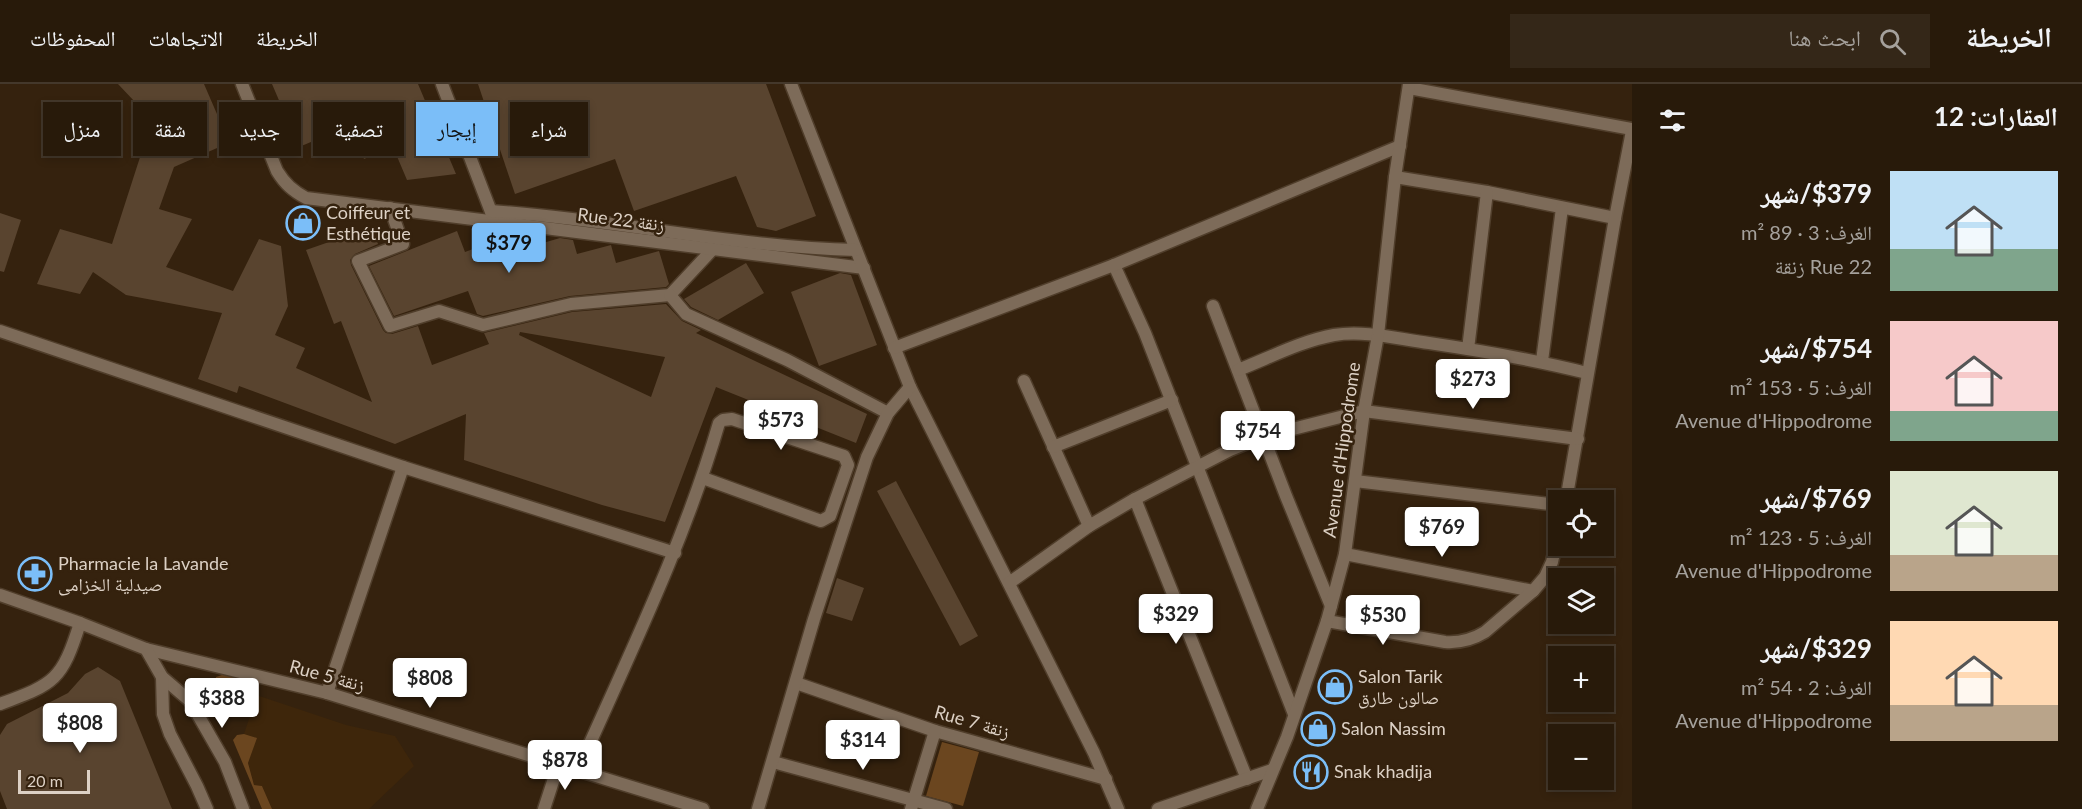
<!DOCTYPE html>
<html lang="ar">
<head>
<meta charset="utf-8">
<style>
	:root { --surface:#281a0a; --page:#342718; --text:#f1f3f6; --muted:#a5a19c; --line:#44382b; --accent:#7bbef8 }
	body { margin:0; font-family:Lato,"Noto Naskh Arabic",sans-serif; background:var(--page); color:var(--text); direction:rtl; height:100vh; display:flex; flex-direction:column; font-size:22px; white-space:nowrap }
	* { box-sizing:border-box; margin:0 }
	p { font-size:20px; color:var(--muted) }
	.icon { flex:none; width:33px; height:33px; fill:none; stroke:currentColor; stroke-width:2; stroke-linecap:round; stroke-linejoin:round }
	.map { position:relative; flex:1; overflow:hidden; direction:ltr }
	.details { display:flex; flex-direction:column; background:var(--surface); width:450px }
	.details>* { flex:none }
	.hud { position:absolute; left:18px; top:18px; width:570px; height:54px; direction:rtl; display:flex; gap:12px }
	.tools { position:absolute; left:1548px; top:406px; display:grid; gap:12px }
	.tools a { display:grid; place-items:center; width:66px; height:66px; border-radius:0px; background:var(--surface); box-shadow:0 3px 9px #0003,0 0 0 2px var(--line); font-size:30px }
	.scale { position:absolute; left:18px; bottom:15px; width:72px; box-sizing:border-box; padding-left:6px; border:3px solid #ddd1c5; border-top:0; font-size:16px; line-height:21px; white-space:nowrap; color:#ddd1c5; -webkit-text-stroke:4px #35220e; paint-order:stroke }
	.price { position:absolute; translate:-50% -51px; padding:0 14px; border-radius:6px; background:#fff; color:#222; font-size:20px; line-height:39px; filter:drop-shadow(0 2px 3px #0008) }
	.price::after { content:''; position:absolute; left:50%; top:36px; width:18px; height:14px; margin-left:-9px; background:inherit; clip-path:polygon(0 0,100% 0,50% 100%) }
	.price.active { background:var(--accent); color:#111 }
	ul { padding:0; list-style:none }
	li { display:flex; align-items:center; gap:18px; height:150px; padding:0 24px }
	li span { display:grid; place-items:center; flex:none; width:168px; height:120px; border-radius:0px; color:#555 }
	li>.icon { margin-inline-start:auto }
	span .icon { width:72px; height:72px; fill:#fffc; stroke-width:1 }
	li b { font-size:26px }
	h2 { display:flex; justify-content:space-between; align-items:center; height:72px; padding:0 24px; font-size:26px }
	.pill { padding:0 21px; border-radius:0px; background:var(--surface); box-shadow:0 3px 9px #0003,0 0 0 2px var(--line); font-size:21px; line-height:54px }
	.pill.active { background:var(--accent); color:#111 }
	header { display:flex; align-items:center; gap:36px; box-sizing:border-box; height:84px; padding:0 30px; background:var(--surface); border-bottom:2px solid var(--line) }
	header strong { font-size:28px }
	nav { display:flex; gap:33px; margin-inline-start:auto; font-size:21px }
	.search { width:420px; height:54px; background:var(--page); display:flex; align-items:center; gap:15px; box-sizing:border-box; padding:0 21px; border-radius:0px; color:var(--muted); font-size:22px }
	main { display:flex; flex:1; min-height:0 }
	.map>svg:first-child { display:block }
	.built { fill:#3e260b }
	.green { fill:#6b461f }
	.building { fill:#59442f; fill-rule:evenodd }
	.lines { fill:none; stroke-linecap:round; stroke-linejoin:round }
	.pedestrian-casing { stroke:#503e2b; stroke-width:15 }
	.minor-casing { stroke:#503e2b; stroke-width:15 }
	.tertiary-casing { stroke:#503e2b; stroke-width:15 }
	.pedestrian { stroke:#7d6b59; stroke-width:12 }
	.minor { stroke:#7d6b59; stroke-width:12 }
	.tertiary { stroke:#7d6b59; stroke-width:12 }
	.labels { text-anchor:middle; stroke-width:5; stroke-linejoin:round; paint-order:stroke }
	.poi-label { font-size:18px; fill:#ddd1c5; stroke:#35220e; text-anchor:start }
	.street-label { font-size:18px; fill:#ddd1c5; stroke:#35220e }
</style>
</head>
<body>
<header>
<strong>الخريطة</strong>
<div class="search"><svg class="icon" aria-label="search" viewBox="0 0 24 24"><circle cx="10" cy="10" r="6"/><path d="M15 15l6 6"/></svg>ابحث هنا</div>
<nav><a>الخريطة</a><a>الاتجاهات</a><a>المحفوظات</a></nav>
</header>
<main>
<section class="details">
<h2>العقارات: 12<svg class="icon" aria-label="filters" viewBox="0 0 24 24"><path d="M4 7h16M4 17h16"/><circle cx="9" cy="7" r="2"/><circle cx="15" cy="17" r="2"/></svg></h2>
<ul>
<li><span style="background:linear-gradient(#bfe0f5 65%,#7fa58c 0)"><svg class="icon" aria-label="home" viewBox="0 0 24 24"><path d="M3 11l9-7 9 7M6 9v11h12V9"/></svg></span><div><b>$379/شهر</b><p>الغرف: 3 · 89 m²</p><p>Rue 22 زنقة</p></div></li>
<li><span style="background:linear-gradient(#f6c9c9 75%,#7fa58c 0)"><svg class="icon" aria-label="home" viewBox="0 0 24 24"><path d="M3 11l9-7 9 7M6 9v11h12V9"/></svg></span><div><b>$754/شهر</b><p>الغرف: 5 · 153 m²</p><p>Avenue d'Hippodrome</p></div></li>
<li><span style="background:linear-gradient(#dfe7d0 70%,#b9a48a 0)"><svg class="icon" aria-label="home" viewBox="0 0 24 24"><path d="M3 11l9-7 9 7M6 9v11h12V9"/></svg></span><div><b>$769/شهر</b><p>الغرف: 5 · 123 m²</p><p>Avenue d'Hippodrome</p></div></li>
<li><span style="background:linear-gradient(#ffd9b3 70%,#b9a48a 0)"><svg class="icon" aria-label="home" viewBox="0 0 24 24"><path d="M3 11l9-7 9 7M6 9v11h12V9"/></svg></span><div><b>$329/شهر</b><p>الغرف: 2 · 54 m²</p><p>Avenue d'Hippodrome</p></div></li>
</ul>
</section>
<div class="map">
<svg width="1632" height="725" viewBox="0 0 1632 725">
	<rect width="100%" height="100%" fill="#35220e"/>
	<path class="built" d="M244 607 346 641 395 652 414 682 369 725H272L262 702 254 701 248 679 256 654 244 650 251 629 238 624Z"/>
	<g class="green">
		<path d="M228 589 254 594 249 608 244 607 238 628C217 623 212 616 216 593Z"/>
		<path d="M244 650 257 654 248 679 254 701 262 702 272 725H262L235 661 233 656 237 651Z"/>
		<path d="M942 658 979 668 963 722 926 712Z"/>
	</g>
	<g class="building">
		<path d="M118 0H204L220 37 224 35 233 57 174 83 159 125 192 135 166 183 233 207 259 155 281 162 288 222 275 251 305 264 296 284 372 318 341 237 334 240 306 166 372 143 378 160 355 170 350 176 351 181 383 246 386 249 392 250 418 242 432 281 489 260 484 249 572 228 666 220 682 237 701 246 696 249 867 330 856 359 716 303 665 438 602 421 464 376 466 330 395 360 239 302 237 309 198 295 222 229 126 211 93 188 80 210 37 200 60 145 112 160 152 36ZM520 248 665 273 651 313 519 251Z"/>
		<path d="M272 0H418L456 90 407 96 393 63 364 75 356 56 348 60 342 45 299 63Z"/>
		<path d="M478 0H766L816 132 776 147 757 143 736 92 634 127 615 75 515 110Z"/>
		<path d="M0 129 21 136 4 188 0 187Z"/>
		<path d="M457 147 465 168 513 150 519 166 560 154 573 156 577 170 611 161 616 179 659 167 669 200 666 203 570 212 483 232 477 230 468 207 394 232 369 182Z"/>
		<path d="M746 179 764 209 718 236 691 223 684 215Z"/>
		<path d="M840 189 851 191 877 261 819 282 791 208Z"/>
		<path d="M896 397 978 552 960 562 877 407Z"/>
		<path d="M837 494 864 504 852 537 826 529Z"/>
		<path d="M98 583 120 597 172 725H7L0 707V651L7 640 68 609 85 590Z"/>
	</g>
	<g class="lines">
		<defs>
			<g id="pedestrian">
				<path d="M390 124 403 160 358 177 390 242 439 227 483 241 571 220 670 211 712 166"/>
				<path d="M670 211 686 230 787 276 888 329"/>
				<path d="M327 609 403 383"/>
			</g>
			<g id="minor">
				<path d="M242 0 277 87C285 100 293 107 306 114L864 184"/>
				<path d="M442 0 493 133"/>
				<path d="M791 0 910 303 1094 669 1118 725"/>
				<path d="M1409 4 1632 45"/>
				<path d="M1395 93 1487 108 1615 134"/>
				<path d="M491 127C613 135 734 163 856 166"/>
				<path d="M1114 181 1145 249 1294 630"/>
				<path d="M1213 222 1286 412 1331 522"/>
				<path d="M0 247 403 383 675 469"/>
				<path d="M894 264 1114 181 1400 62"/>
				<path d="M1468 265 1487 108"/>
				<path d="M1542 277 1562 124"/>
				<path d="M1238 286C1269 274 1301 257 1334 251 1365 246 1398 255 1429 259 1483 267 1535 276 1587 289"/>
				<path d="M1024 297 1089 442"/>
				<path d="M1053 363 1172 316"/>
				<path d="M1355 397 1558 421"/>
				<path d="M1135 415 1247 695"/>
				<path d="M1566 417 1615 134 1632 47"/>
				<path d="M1345 470 1533 507"/>
				<path d="M1009 499 1089 442 1135 415 1230 366 1265 352 1364 327 1578 355"/>
				<path d="M1327 537 1445 558C1460 559 1472 556 1485 548L1533 507 1545 493 1552 478 1558 451"/>
				<path d="M146 565 327 609 703 725"/>
				<path d="M796 599 935 647 1106 695"/>
				<path d="M0 620C55 600 62 596 80 539"/>
				<path d="M773 678 946 725"/>
				<path d="M578 686C629 571 684 459 719 339L723 336 732 335 844 372 848 381 830 432 821 437 703 394"/>
				<path d="M544 725 559 679"/>
				<path d="M758 725 814 535 867 373 888 329 910 303"/>
				<path d="M911 725 935 647"/>
				<path d="M1158 725 1272 686"/>
				<path d="M1257 725 1287 653 1327 537 1345 470 1364 327 1378 251 1395 93 1409 0"/>
			</g>
			<g id="tertiary">
				<path d="M0 511 80 539 146 565 162 593 190 617 225 678 243 725"/>
				<path d="M162 593 163 630 170 650 197 702 207 725"/>
			</g>
		</defs>
		<use href="#pedestrian" class="pedestrian-casing"/>
		<use href="#minor" class="minor-casing"/>
		<use href="#tertiary" class="tertiary-casing"/>
		<use href="#pedestrian" class="pedestrian"/>
		<use href="#minor" class="minor"/>
		<use href="#tertiary" class="tertiary"/>
	</g>
	<defs>
		<symbol id="shop-ring" viewBox="-11 -11 22 22"><circle r="9.5" fill="#35220e" stroke="#7bbef8" stroke-width="1.5"/><path d="M-5-2.5h2.3a2.7 3.5 0 0 1 5.4 0H5L5.5 6h-11ZM-1.5-2.5h3a1.5 2.3 0 0 0-3 0Z" fill="#7bbef8"/></symbol>
		<symbol id="pharmacy-ring" viewBox="-11 -11 22 22"><circle r="9.5" fill="#35220e" stroke="#7bbef8" stroke-width="1.5"/><path d="M-2-6h4v4h4v4h-4v4h-4v-4h-4v-4h4Z" fill="#7bbef8"/></symbol>
		<symbol id="restaurant-ring" viewBox="-11 -11 22 22"><circle r="9.5" fill="#35220e" stroke="#7bbef8" stroke-width="1.5"/><path d="M-5-6h1v4h1v-4h1v4h1v-4h1v5L-1.5 .5V6h-2V.5L-5-1ZM5-6V6H3V1.5H1.5Q1.5-4 5-6Z" fill="#7bbef8"/></symbol>
	</defs>
	<g fill-rule="evenodd">
		<use href="#shop-ring" x="284" y="120" width="38" height="38"/>
		<use href="#pharmacy-ring" x="16" y="471" width="38" height="38"/>
		<use href="#shop-ring" x="1316" y="584" width="38" height="38"/>
		<use href="#shop-ring" x="1299" y="626" width="38" height="38"/>
		<use href="#restaurant-ring" x="1292" y="669" width="38" height="38"/>
	</g>
	<g class="labels">
		<g class="poi-label">
			<text x="326" y="135">Coiffeur et<tspan x="326" dy="21">Esthétique</tspan></text>
			<text x="58" y="486">Pharmacie la Lavande<tspan x="58" dy="21">صيدلية الخزامى</tspan></text>
			<text x="1358" y="599">Salon Tarik<tspan x="1358" dy="21">صالون طارق</tspan></text>
			<text x="1341" y="651">Salon Nassim</text>
			<text x="1334" y="694">Snak khadija</text>
		</g>
		<g class="street-label">
			<text transform="translate(621 136) rotate(7)" y="6">Rue 22 زنقة</text>
			<text transform="translate(1342 366) rotate(-82)" y="6">Avenue d'Hippodrome</text>
			<text transform="translate(327 592) rotate(15)" y="6">Rue 5 زنقة</text>
			<text transform="translate(972 638) rotate(16)" y="6">Rue 7 زنقة</text>
		</g>
	</g>
</svg>
<div class="tools">
<a><svg class="icon" aria-label="locate" viewBox="0 0 24 24"><circle cx="12" cy="12" r="6"/><path d="M12 2v4M12 18v4M2 12h4M18 12h4"/></svg></a>
<a><svg class="icon" aria-label="layers" viewBox="0 0 24 24"><path d="M12 4l9 5-9 5-9-5zM3 14l9 5 9-5"/></svg></a>
<a>+</a>
<a>−</a>
</div>
<div class="scale">20 m</div>
<b class="price active" style="left:509px;top:190px">$379</b>
<b class="price" style="left:1473px;top:326px">$273</b>
<b class="price" style="left:781px;top:367px">$573</b>
<b class="price" style="left:1258px;top:378px">$754</b>
<b class="price" style="left:1442px;top:474px">$769</b>
<b class="price" style="left:1176px;top:561px">$329</b>
<b class="price" style="left:1383px;top:562px">$530</b>
<b class="price" style="left:430px;top:625px">$808</b>
<b class="price" style="left:222px;top:645px">$388</b>
<b class="price" style="left:80px;top:670px">$808</b>
<b class="price" style="left:863px;top:687px">$314</b>
<b class="price" style="left:565px;top:707px">$878</b>
<div class="hud">
<a class="pill">شراء</a>
<a class="pill active">إيجار</a>
<a class="pill">تصفية</a>
<a class="pill">جديد</a>
<a class="pill">شقة</a>
<a class="pill">منزل</a>
</div>
</div>
</main>
</body>
</html>
